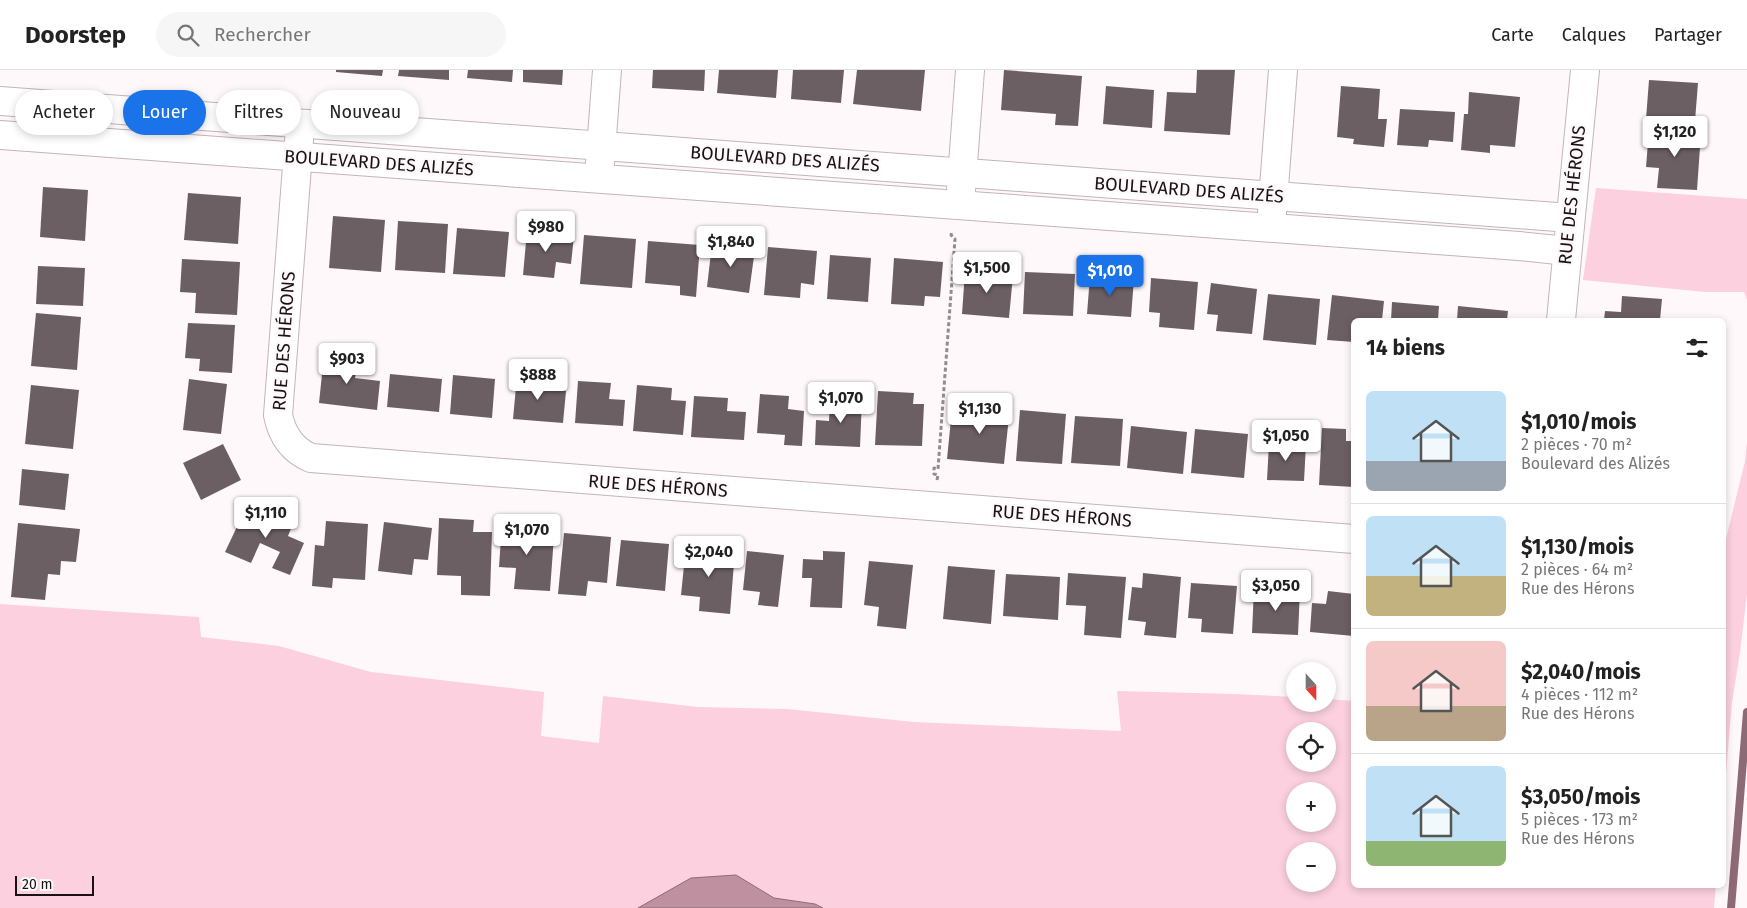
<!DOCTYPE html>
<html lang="fr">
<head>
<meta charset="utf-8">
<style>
	:root { --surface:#fff; --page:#f6f6f6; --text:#222; --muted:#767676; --line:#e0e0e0; --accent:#1a73e8 }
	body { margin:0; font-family:"Fira Sans",sans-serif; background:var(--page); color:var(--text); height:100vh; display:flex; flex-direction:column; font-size:19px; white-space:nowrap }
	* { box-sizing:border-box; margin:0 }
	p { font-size:16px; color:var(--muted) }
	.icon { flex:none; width:28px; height:28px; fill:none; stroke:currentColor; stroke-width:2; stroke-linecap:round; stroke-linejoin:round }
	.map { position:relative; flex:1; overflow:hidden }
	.drawer { position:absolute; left:1351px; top:248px; width:375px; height:570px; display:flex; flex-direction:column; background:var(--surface); border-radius:8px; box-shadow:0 2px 8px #0003 }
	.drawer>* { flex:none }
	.hud { position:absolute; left:15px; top:20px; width:475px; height:45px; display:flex; gap:10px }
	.needle { width:32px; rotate:159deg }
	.controls { position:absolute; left:1286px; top:592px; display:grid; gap:10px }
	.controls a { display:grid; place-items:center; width:50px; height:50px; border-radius:50%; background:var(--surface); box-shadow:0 2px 8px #0003; font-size:25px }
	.scale { position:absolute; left:15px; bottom:12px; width:79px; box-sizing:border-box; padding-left:5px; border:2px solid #181214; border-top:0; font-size:14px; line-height:18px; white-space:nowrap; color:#181214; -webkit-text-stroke:4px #fff8fa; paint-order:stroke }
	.price { position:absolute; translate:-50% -42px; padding:0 11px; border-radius:5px; background:#fff; color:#222; font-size:16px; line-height:32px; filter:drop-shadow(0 1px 2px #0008) }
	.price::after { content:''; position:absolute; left:50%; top:30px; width:15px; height:11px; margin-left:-8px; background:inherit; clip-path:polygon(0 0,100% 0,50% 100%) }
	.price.selected { background:var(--accent); color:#fff }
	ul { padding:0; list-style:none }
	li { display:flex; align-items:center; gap:15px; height:125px; padding:0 15px }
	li+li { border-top:1px solid var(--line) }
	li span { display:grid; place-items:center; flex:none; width:140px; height:100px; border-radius:8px; color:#555 }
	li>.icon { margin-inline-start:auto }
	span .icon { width:60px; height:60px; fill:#fffc; stroke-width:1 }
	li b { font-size:21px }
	h2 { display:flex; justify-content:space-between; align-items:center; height:60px; padding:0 15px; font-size:21px }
	.tag { padding:0 18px; border-radius:22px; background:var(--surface); box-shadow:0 2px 8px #0003; font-size:18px; line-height:45px }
	.tag.selected { background:var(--accent); color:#fff }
	header { display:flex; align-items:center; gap:30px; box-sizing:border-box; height:70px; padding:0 25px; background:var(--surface); border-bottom:1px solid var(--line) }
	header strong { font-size:24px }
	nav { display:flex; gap:28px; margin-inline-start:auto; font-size:18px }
	.search { width:350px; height:45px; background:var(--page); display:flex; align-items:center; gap:12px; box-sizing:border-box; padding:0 18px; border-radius:28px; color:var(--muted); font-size:19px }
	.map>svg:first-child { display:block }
	.green { fill:#fcd0de; fill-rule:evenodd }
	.water { fill:#bf91a0; stroke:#8d6b76 }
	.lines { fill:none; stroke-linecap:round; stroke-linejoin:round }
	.stream { stroke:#8d6b76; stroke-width:8 }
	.building { fill:#6c5f63 }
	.minor-casing { stroke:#c3b4b8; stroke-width:30 }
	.path { stroke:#938c8e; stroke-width:3; stroke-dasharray:4 2.5; stroke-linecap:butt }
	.minor { stroke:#fff; stroke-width:28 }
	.labels { text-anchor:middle; stroke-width:5; stroke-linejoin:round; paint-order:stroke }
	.street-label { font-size:18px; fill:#181214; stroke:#fff8fa }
</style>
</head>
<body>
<header>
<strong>Doorstep</strong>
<div class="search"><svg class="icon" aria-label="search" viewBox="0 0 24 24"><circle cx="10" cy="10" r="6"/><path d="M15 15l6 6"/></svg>Rechercher</div>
<nav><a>Carte</a><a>Calques</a><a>Partager</a></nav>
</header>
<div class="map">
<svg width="1747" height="838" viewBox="0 0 1747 838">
	<rect width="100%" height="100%" fill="#fff8fa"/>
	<g class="green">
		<path d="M1596 118 1747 129V230L1744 222H1705L1583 210Z"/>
		<path d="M1747 372V524L1740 582 1732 633 1724 726V477L1745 391Z"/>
		<path d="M0 534 199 547 201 567 279 576 371 602 544 622 541 666 599 673 603 626 698 637 787 639 914 652 1121 661 1117 621 1234 624 1295 627V634H1328V629L1354 631V665L1352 673 1354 674V815H1716L1714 838H823L815 834 774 828 736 805 638 838H0ZM1295 661H1328V694H1295ZM1295 721H1328V754H1295ZM1295 781H1328V814H1295Z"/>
	</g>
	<path class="water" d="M736 805 774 828 815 834 823 838H638L691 808Z"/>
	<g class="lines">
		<path class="stream" d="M1731 838 1747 642"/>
	</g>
	<g class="building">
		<path d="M336 0H383L382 6 336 2Z"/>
		<path d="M399 0H449V10L398 6Z"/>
		<path d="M468 0H513L512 12 467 8Z"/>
		<path d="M523 0H563L562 15 523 12Z"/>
		<path d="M653 0H705L704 21 652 18Z"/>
		<path d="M719 0H778L776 28 717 23Z"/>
		<path d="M793 0H844L841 33 791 29Z"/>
		<path d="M857 0H925L921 41 853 34Z"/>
		<path d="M1004 0 1082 6 1078 56 1055 55 1056 44 1001 40Z"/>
		<path d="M1197 0H1235L1230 65 1164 61 1167 22 1196 23Z"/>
		<path d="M1649 10 1698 13 1695 51 1646 49Z"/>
		<path d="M1106 16 1154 20 1152 58 1103 54Z"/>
		<path d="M1341 16 1380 19 1378 49H1387L1384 77 1353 74 1354 69 1337 67Z"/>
		<path d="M1469 22 1520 27 1515 77 1490 75V83L1461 80 1464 44H1468Z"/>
		<path d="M1400 39 1455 42 1453 72 1429 70 1428 77 1397 75Z"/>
		<path d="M1649 60 1701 63 1697 120 1657 118 1659 98 1646 97Z"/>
		<path d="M43 117 88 120 85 171 40 167Z"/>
		<path d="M188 123 241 127 238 174 184 170Z"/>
		<path d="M333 146 385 150 381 202 329 198Z"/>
		<path d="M398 151 448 154 445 203 395 200Z"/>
		<path d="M457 158 509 162 505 207 453 204Z"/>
		<path d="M527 161 574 166 571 194 556 192 554 208 523 205Z"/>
		<path d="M584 165 636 169 632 218 580 214Z"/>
		<path d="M648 171 700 175 696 227 680 225V216L645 213Z"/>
		<path d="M712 174 755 179 749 223 707 217Z"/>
		<path d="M768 177 817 181 814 215 801 213 800 228 764 225Z"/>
		<path d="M830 185 871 188 868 232 827 229Z"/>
		<path d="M894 188 943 192 940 227 925 226 924 236 891 234Z"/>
		<path d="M182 189 240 192 237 245 195 243 196 223 180 222Z"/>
		<path d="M38 196 85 198 83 236 36 234Z"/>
		<path d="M965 201 1013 205 1009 248 962 244Z"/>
		<path d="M1025 202 1075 204 1073 246 1023 244Z"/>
		<path d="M1090 206 1134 209 1131 247 1087 244Z"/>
		<path d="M1151 208 1198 212 1194 260 1159 257 1160 243 1149 242Z"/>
		<path d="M1211 213 1257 219 1252 264 1216 261 1218 245 1207 244Z"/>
		<path d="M1268 224 1320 229 1316 275 1263 270Z"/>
		<path d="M1332 225 1384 231 1382 250H1354V272L1327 270Z"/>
		<path d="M1622 226 1662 229 1660 250H1604L1605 241 1621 242Z"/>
		<path d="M1392 232 1439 236 1438 250H1391Z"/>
		<path d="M1458 236 1508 241 1507 250H1457Z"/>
		<path d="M36 243 81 247 77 300 31 296Z"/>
		<path d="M188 253 235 255 232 303 199 301 200 289 185 288Z"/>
		<path d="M324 285 358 288 355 308 380 311 377 340 319 333Z"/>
		<path d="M390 304 442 309 439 342 387 337Z"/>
		<path d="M453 305 495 309 492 348 450 344Z"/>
		<path d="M517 306 548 309 547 319 566 321 563 353 513 349Z"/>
		<path d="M189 309 227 314 221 364 183 360Z"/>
		<path d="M578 311 611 313 609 329 625 330 623 356 575 353Z"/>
		<path d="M31 315 79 320 73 379 25 374Z"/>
		<path d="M637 315 672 318 671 330 686 331 683 365 633 361Z"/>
		<path d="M878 321 914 323 913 334H924L922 376 875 375Z"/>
		<path d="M760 324 789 326 788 339 804 341 802 376 784 375 785 365 757 363Z"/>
		<path d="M694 326 728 328 727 341 746 342 744 370 691 367Z"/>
		<path d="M830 328 862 329 860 377 815 375 816 350 829 351Z"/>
		<path d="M972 334 1010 337 1004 394 947 389 951 349 970 351Z"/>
		<path d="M1020 340 1066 344 1062 394 1016 391Z"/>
		<path d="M1075 346 1123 349 1120 396 1071 393Z"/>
		<path d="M1131 356 1187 362 1183 404 1127 398Z"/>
		<path d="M1322 358 1346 359V371H1354V417L1319 415Z"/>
		<path d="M1195 359 1248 364 1244 408 1191 403Z"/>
		<path d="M1269 373 1306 374 1304 411 1267 410Z"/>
		<path d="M223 374 241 410 201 430 183 393Z"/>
		<path d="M22 399 69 404 65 440 19 435Z"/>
		<path d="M257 435 294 451 288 466 304 473 290 505 272 498 280 482 260 473 251 493 225 482 243 444 251 448Z"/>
		<path d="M439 448 474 450 473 462H492L490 526 461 525V506L437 505Z"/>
		<path d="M326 451 368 454 365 510 333 508 332 518 312 516 315 475 324 476Z"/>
		<path d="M384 452 432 458 428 490 414 489 412 505 378 501Z"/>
		<path d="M18 453 80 459 76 492 61 491 60 505 48 504 45 530 11 527Z"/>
		<path d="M502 453 535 455V464L554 466 550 521 514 519 516 498 499 497Z"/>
		<path d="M564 463 611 467 607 513 588 511 586 526 558 524Z"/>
		<path d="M621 470 669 474 665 521 616 516Z"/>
		<path d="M686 476 735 480 730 544 699 541 700 527 681 525Z"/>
		<path d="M747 481 784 485 778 537 758 535 760 522 743 520Z"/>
		<path d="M823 481 845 482 842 538 810 537 812 508H802L803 489 823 490Z"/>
		<path d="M869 491 913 495 906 559 877 556 879 537 864 535Z"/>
		<path d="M948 496 995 500 991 554 943 549Z"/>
		<path d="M1068 503 1126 507 1121 568 1084 565 1086 536 1066 535Z"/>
		<path d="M1143 503 1181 507 1176 568 1144 565 1146 552 1128 550 1132 517 1142 518Z"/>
		<path d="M1006 504 1060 507 1058 550 1003 546Z"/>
		<path d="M1191 513 1237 516 1233 564 1201 562 1202 549 1188 548Z"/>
		<path d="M1254 518 1300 520 1298 565 1252 563Z"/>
		<path d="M1328 521 1354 524V566L1310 562 1312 533 1326 534Z"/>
	</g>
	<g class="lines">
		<defs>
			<g id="minor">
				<path d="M0 31 1570 148"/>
				<path d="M0 65 1519 176 1567 181"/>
				<path d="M299 70 278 345C282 365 292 380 311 388L1354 469"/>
				<path d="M600 93 607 0"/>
				<path d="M961 121 970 0"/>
				<path d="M1272 143 1283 0"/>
				<path d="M1561 250 1585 0"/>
			</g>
		</defs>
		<use href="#minor" class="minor-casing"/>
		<path class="path" d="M937 410 938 405 934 404V398L938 399 955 169 951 165 952 161"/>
		<use href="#minor" class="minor"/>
	</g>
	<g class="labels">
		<g class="street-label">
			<text transform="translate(785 89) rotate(4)" y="6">BOULEVARD DES ALIZÉS</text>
			<text transform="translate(379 93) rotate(4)" y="6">BOULEVARD DES ALIZÉS</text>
			<text transform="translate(1189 120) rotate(4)" y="6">BOULEVARD DES ALIZÉS</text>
			<text transform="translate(1572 125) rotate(-84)" y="6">RUE DES HÉRONS</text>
			<text transform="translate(284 271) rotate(-86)" y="6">RUE DES HÉRONS</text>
			<text transform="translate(658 416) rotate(4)" y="6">RUE DES HÉRONS</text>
			<text transform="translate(1062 446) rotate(4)" y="6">RUE DES HÉRONS</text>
		</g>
	</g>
</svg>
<div class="controls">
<a><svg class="needle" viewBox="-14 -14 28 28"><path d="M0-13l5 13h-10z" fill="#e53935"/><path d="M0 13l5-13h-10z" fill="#767676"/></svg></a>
<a><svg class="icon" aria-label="locate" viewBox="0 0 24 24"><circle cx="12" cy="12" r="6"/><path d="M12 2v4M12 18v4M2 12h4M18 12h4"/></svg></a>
<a>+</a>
<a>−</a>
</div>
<div class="scale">20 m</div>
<b class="price" style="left:1675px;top:88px">$1,120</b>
<b class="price" style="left:546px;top:183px">$980</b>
<b class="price" style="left:731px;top:198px">$1,840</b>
<b class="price" style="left:987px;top:224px">$1,500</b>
<b class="price selected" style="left:1110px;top:227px">$1,010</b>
<b class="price" style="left:347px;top:315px">$903</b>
<b class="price" style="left:538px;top:331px">$888</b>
<b class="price" style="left:841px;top:354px">$1,070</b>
<b class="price" style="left:980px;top:365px">$1,130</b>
<b class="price" style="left:1286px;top:392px">$1,050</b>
<b class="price" style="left:266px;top:469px">$1,110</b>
<b class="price" style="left:527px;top:486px">$1,070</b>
<b class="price" style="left:709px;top:508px">$2,040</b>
<b class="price" style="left:1276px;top:542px">$3,050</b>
<div class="hud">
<a class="tag">Acheter</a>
<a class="tag selected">Louer</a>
<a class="tag">Filtres</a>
<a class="tag">Nouveau</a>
</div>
<section class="drawer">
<h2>14 biens<svg class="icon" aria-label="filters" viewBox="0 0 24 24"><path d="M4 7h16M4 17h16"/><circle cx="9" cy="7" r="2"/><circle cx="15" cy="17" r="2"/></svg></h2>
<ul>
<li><span style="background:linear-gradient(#bfe0f5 70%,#9aa5b1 0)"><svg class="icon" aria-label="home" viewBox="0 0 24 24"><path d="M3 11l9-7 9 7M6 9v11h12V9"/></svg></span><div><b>$1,010/mois</b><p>2 pièces · 70 m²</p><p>Boulevard des Alizés</p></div></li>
<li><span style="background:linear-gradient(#bfe0f5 60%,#c2b280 0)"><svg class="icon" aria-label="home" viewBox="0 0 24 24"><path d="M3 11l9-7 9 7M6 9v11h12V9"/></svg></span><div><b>$1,130/mois</b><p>2 pièces · 64 m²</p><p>Rue des Hérons</p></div></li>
<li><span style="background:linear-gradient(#f6c9c9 65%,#b9a48a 0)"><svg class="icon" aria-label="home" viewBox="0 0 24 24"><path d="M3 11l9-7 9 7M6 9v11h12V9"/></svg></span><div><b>$2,040/mois</b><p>4 pièces · 112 m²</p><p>Rue des Hérons</p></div></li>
<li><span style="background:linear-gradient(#bfe0f5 75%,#8fb573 0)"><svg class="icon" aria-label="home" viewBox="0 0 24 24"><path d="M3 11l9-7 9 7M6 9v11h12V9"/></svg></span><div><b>$3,050/mois</b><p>5 pièces · 173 m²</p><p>Rue des Hérons</p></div></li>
</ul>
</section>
</div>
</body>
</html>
